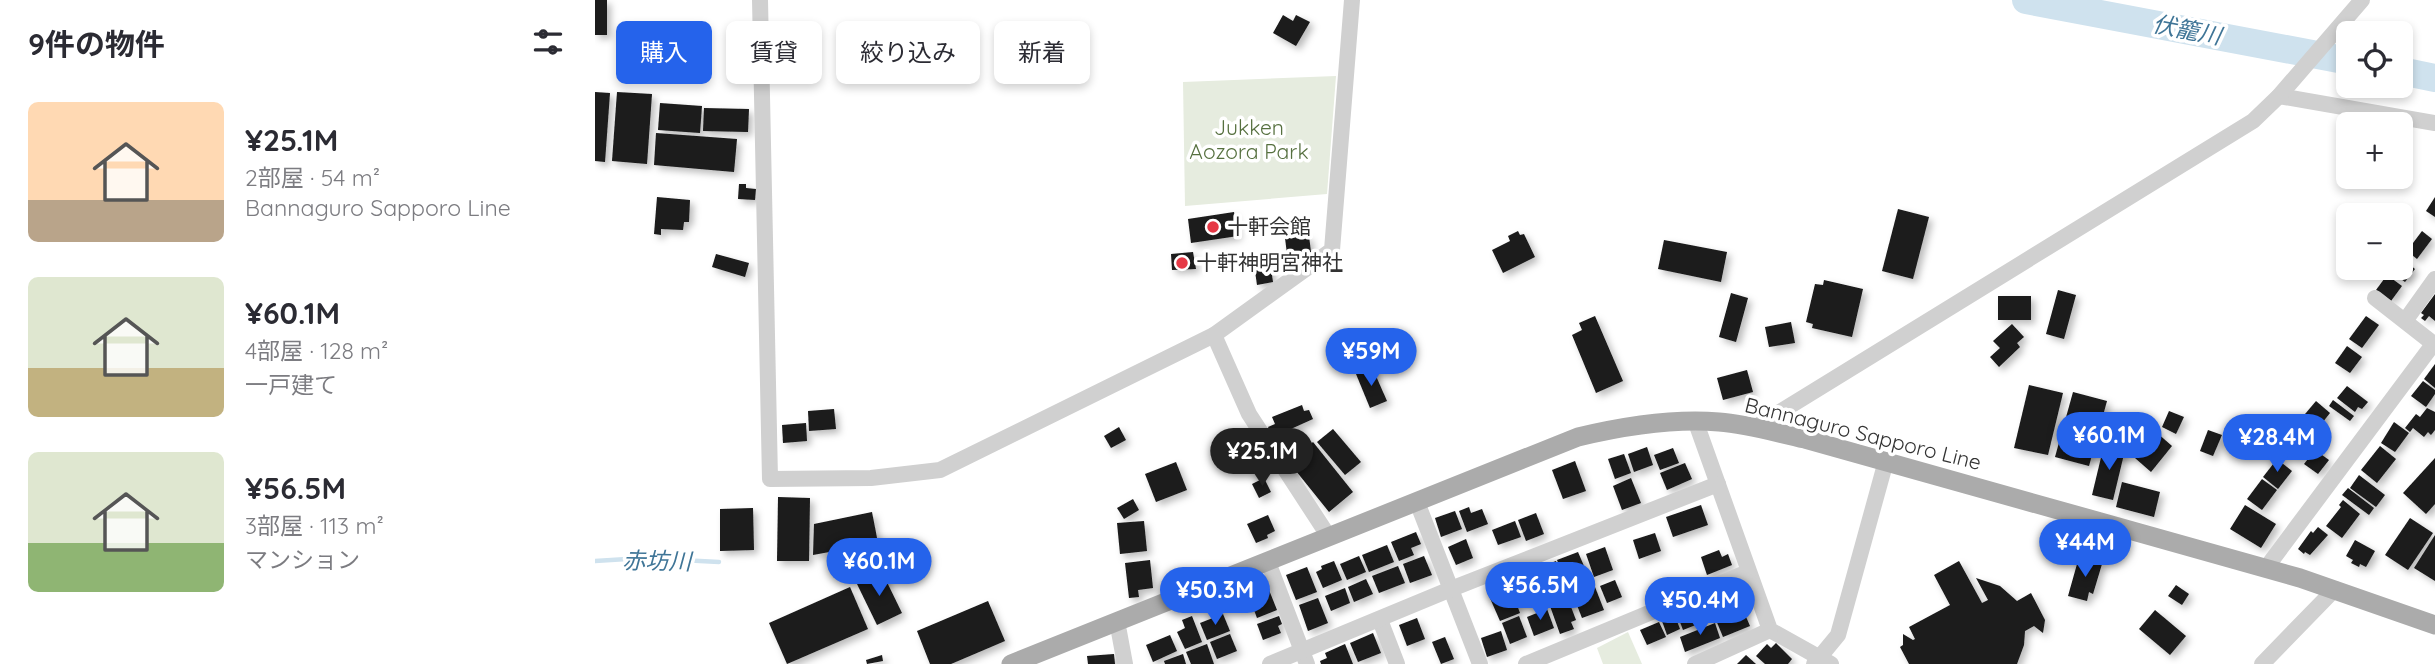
<!DOCTYPE html>
<html lang="ja">
<head>
<meta charset="utf-8">
<style>
	:root { --surface:#fff; --page:#f2f2f3; --text:#2b2b33; --muted:#7c7c81; --accent:#2563eb }
	body { margin:0; font-family:Quicksand,"Noto Sans JP",sans-serif; background:var(--page); color:var(--text); height:100vh; display:flex; flex-direction:column; font-size:26px; white-space:nowrap }
	* { box-sizing:border-box; margin:0 }
	p { font-size:23px; color:var(--muted) }
	.icon { flex:none; width:38px; height:38px; fill:none; stroke:currentColor; stroke-width:2; stroke-linecap:round; stroke-linejoin:round }
	.map { position:relative; flex:1; overflow:hidden }
	.drawer { display:flex; flex-direction:column; background:var(--surface); width:595px }
	.drawer>* { flex:none }
	.hud { position:absolute; left:21px; top:21px; width:665px; height:63px; display:flex; gap:14px }
	.fabs { position:absolute; left:1741px; top:21px; display:grid; gap:14px }
	.fabs a { display:grid; place-items:center; width:77px; height:77px; border-radius:10px; background:var(--surface); box-shadow:0 4px 10px #0003; font-size:35px }
	.price { position:absolute; translate:-50% -60px; padding:0 16px; border-radius:24px; background:var(--accent); color:#fff; font-size:23px; line-height:46px; filter:drop-shadow(0 2px 4px #0008) }
	.price::after { content:''; position:absolute; left:50%; top:42px; width:21px; height:16px; margin-left:-10px; background:inherit; clip-path:polygon(0 0,100% 0,50% 100%) }
	.price.selected { background:#222; color:#fff }
	ul { padding:0; list-style:none }
	li { display:flex; align-items:center; gap:21px; height:175px; padding:0 28px }
	li span { display:grid; place-items:center; flex:none; width:196px; height:140px; border-radius:10px; color:#555 }
	li>.icon { margin-inline-start:auto }
	span .icon { width:84px; height:84px; fill:#fffc; stroke-width:1 }
	li b { font-size:30px }
	h2 { display:flex; justify-content:space-between; align-items:center; height:84px; padding:0 28px; font-size:30px }
	.chip { padding:0 24px; border-radius:10px; background:var(--surface); box-shadow:0 4px 10px #0003; font-size:24px; line-height:63px }
	.chip.selected { background:var(--accent); color:#fff }
	main { display:flex; flex:1; min-height:0 }
	.map>svg:first-child { display:block }
	.green { fill:#e6ecdf }
	.lines { fill:none; stroke-linecap:round; stroke-linejoin:round }
	.stream { stroke:#cfe2ee; stroke-width:4.5 }
	.river { stroke:#cfe2ee; stroke-width:28 }
	.building { fill:#1a1a1a; filter:url(#shadow) }
	.minor { stroke:#d0d0d0; stroke-width:16 }
	.major { stroke:#ababab; stroke-width:19 }
	.poi-dot { fill:#e63946; stroke:#fff; stroke-width:2.5 }
	.labels { text-anchor:middle; stroke-width:7; stroke-linejoin:round; paint-order:stroke }
	.park-label { font-size:21px; fill:#56703f; stroke:#fff }
	.poi-label { font-size:21px; fill:#333; stroke:#fff; text-anchor:start }
	.street-label { font-size:21px; fill:#333; stroke:#fff }
	.water-label { font-size:23px; font-style:italic; fill:#3f7597; stroke:#fff }
</style>
</head>
<body>
<main>
<section class="drawer">
<h2>9件の物件<svg class="icon" aria-label="filters" viewBox="0 0 24 24"><path d="M4 7h16M4 17h16"/><circle cx="9" cy="7" r="2"/><circle cx="15" cy="17" r="2"/></svg></h2>
<ul>
<li><span style="background:linear-gradient(#ffd9b3 70%,#b9a48a 0)"><svg class="icon" aria-label="home" viewBox="0 0 24 24"><path d="M3 11l9-7 9 7M6 9v11h12V9"/></svg></span><div><b>¥25.1M</b><p>2部屋 · 54 m²</p><p>Bannaguro Sapporo Line</p></div></li>
<li><span style="background:linear-gradient(#dfe7d0 65%,#c2b280 0)"><svg class="icon" aria-label="home" viewBox="0 0 24 24"><path d="M3 11l9-7 9 7M6 9v11h12V9"/></svg></span><div><b>¥60.1M</b><p>4部屋 · 128 m²</p><p>一戸建て</p></div></li>
<li><span style="background:linear-gradient(#dfe7d0 65%,#8fb573 0)"><svg class="icon" aria-label="home" viewBox="0 0 24 24"><path d="M3 11l9-7 9 7M6 9v11h12V9"/></svg></span><div><b>¥56.5M</b><p>3部屋 · 113 m²</p><p>マンション</p></div></li>
</ul>
</section>
<div class="map">
<svg width="1840" height="664" viewBox="0 0 1840 664">
	<defs>
		<filter id="shadow"><feDropShadow dx="4" dy="4" stdDeviation="3.5" flood-color="#0004"/></filter>
	</defs>
	<rect width="100%" height="100%" fill="#fff"/>
	<g class="green">
		<path d="M741 76 732 194 590 206 588 82Z"/>
		<path d="M1033 632 1047 664H1008L1002 648Z"/>
	</g>
	<g class="lines">
		<path class="stream" d="M0 561 48 558 124 562"/>
		<g class="river">
			<path d="M1431 0 1754 61"/>
			<path d="M1806 71 1840 78"/>
		</g>
	</g>
	<g class="building">
		<rect x="0" y="0" width="12" height="35"/>
		<path d="M688 15 698 21 701 15 715 22 701 46 678 33Z"/>
		<path d="M0 92 15 93 10 162 0 161Z"/>
		<path d="M22 92 57 94 52 164 17 161Z"/>
		<path d="M65 103 107 106 105 133 63 130Z"/>
		<path d="M109 108 154 109 153 132 108 131Z"/>
		<path d="M61 133 142 139 139 172 59 165Z"/>
		<path d="M144 184H151V188L161 189 160 200 143 199Z"/>
		<path d="M62 197 95 200 94 222H89L88 230 66 229V235L59 234Z"/>
		<path d="M1840 197V217L1831 211Z"/>
		<path d="M1303 209 1334 217 1318 279 1287 271Z"/>
		<path d="M639 212 643 236 596 243 593 219Z"/>
		<path d="M923 231 925 235 929 234 940 257 908 273 897 250 915 241 913 236Z"/>
		<path d="M1827 231 1837 239 1822 259 1812 251Z"/>
		<path d="M714 236 716 252 692 254 690 238Z"/>
		<path d="M1069 240 1132 252 1126 282 1063 269Z"/>
		<path d="M598 252 601 269 577 270 576 254Z"/>
		<path d="M121 254 154 263 150 277 117 267Z"/>
		<path d="M1806 258 1820 269 1810 282 1794 270 1796 268H1806Z"/>
		<path d="M675 262 678 282 662 285 659 264Z"/>
		<path d="M1792 275 1807 286 1796 301 1781 290Z"/>
		<path d="M1229 280 1268 289 1257 337 1217 328 1218 324 1211 322 1220 284 1228 285Z"/>
		<path d="M1463 290 1481 295 1469 339 1451 334Z"/>
		<path d="M1136 293 1153 298 1141 342 1124 337Z"/>
		<path d="M1840 294V321L1834 316 1830 321 1826 318 1829 315 1826 313Z"/>
		<rect x="1403" y="296" width="33" height="24"/>
		<path d="M1000 316 1028 381 1001 393 977 335 987 330 984 323Z"/>
		<path d="M1771 316 1784 325 1767 348 1754 339Z"/>
		<path d="M1196 322 1200 343 1174 347 1170 327Z"/>
		<path d="M1417 324 1429 337 1422 343 1425 347 1404 367 1395 357 1405 348 1398 341Z"/>
		<path d="M1752 346 1767 357 1755 373 1740 363Z"/>
		<path d="M1840 364V388L1829 379Z"/>
		<path d="M777 367 792 401 775 408 761 374Z"/>
		<path d="M1152 370 1158 392 1128 400 1122 378Z"/>
		<path d="M1828 381 1840 390V394L1831 407 1816 396Z"/>
		<path d="M1434 385 1468 393 1453 455 1419 448Z"/>
		<path d="M1752 386 1773 402 1767 409 1763 407 1760 412 1742 398Z"/>
		<path d="M1478 392 1512 401 1494 466 1460 457Z"/>
		<path d="M1738 400 1759 416 1755 421 1734 406Z"/>
		<path d="M1721 401 1735 413 1720 432 1705 420Z"/>
		<path d="M707 405 709 411 714 410 718 419 678 437 673 427 680 424 677 417Z"/>
		<path d="M1832 408 1840 412V430L1836 435 1833 432 1829 437 1818 428 1815 432 1810 428 1821 414 1825 417Z"/>
		<path d="M239 409 241 429 214 431 213 411Z"/>
		<path d="M1574 411 1589 417 1581 434 1567 427Z"/>
		<path d="M1799 422 1814 433 1800 452 1786 443Z"/>
		<path d="M211 423 212 441 188 443 187 425Z"/>
		<path d="M1702 426 1718 438 1716 441 1719 444 1715 448 1712 446 1707 452 1692 440Z"/>
		<path d="M524 427 531 440 516 448 509 436Z"/>
		<path d="M738 429 766 462 750 475 722 442Z"/>
		<path d="M1613 430 1627 435 1618 456 1605 451Z"/>
		<path d="M1561 432 1577 446 1556 472 1540 458Z"/>
		<path d="M718 442 758 492 734 512 689 456 699 448 704 454Z"/>
		<path d="M1509 445 1530 450 1518 500 1497 495Z"/>
		<path d="M1785 446 1801 459 1782 483 1766 470Z"/>
		<path d="M1052 447 1058 465 1039 472 1033 454Z"/>
		<path d="M1078 448 1084 463 1065 470 1059 455Z"/>
		<path d="M1720 450 1734 460 1723 474 1709 464Z"/>
		<path d="M1029 454 1036 473 1020 479 1013 459Z"/>
		<path d="M1840 458V504L1831 514 1808 493Z"/>
		<path d="M1682 459 1697 471 1683 489 1668 477Z"/>
		<path d="M980 461 991 491 968 499 957 470Z"/>
		<path d="M581 462 592 490 561 502 550 474Z"/>
		<path d="M1090 463 1097 479 1072 490 1065 473Z"/>
		<path d="M1764 475 1790 495 1781 507 1755 488Z"/>
		<path d="M669 478 676 492 664 498 657 484Z"/>
		<path d="M1036 478 1046 503 1027 510 1018 486Z"/>
		<path d="M1667 479 1682 490 1667 510 1652 499Z"/>
		<path d="M1527 482 1565 492 1559 517 1521 507Z"/>
		<path d="M1753 488 1779 508 1774 515 1747 495Z"/>
		<path d="M183 497 215 498 214 561H182Z"/>
		<path d="M538 499 544 510 529 519 522 508Z"/>
		<path d="M1748 500 1765 514 1747 538 1731 526 1746 507 1744 505Z"/>
		<path d="M1106 505 1113 525 1078 537 1071 517Z"/>
		<path d="M1650 505 1681 524 1666 548 1635 529Z"/>
		<path d="M874 507 876 513 887 509 893 524 872 532 864 511Z"/>
		<path d="M158 508 159 550 125 551V509Z"/>
		<path d="M860 511 867 529 846 537 840 518Z"/>
		<path d="M277 512 283 543 218 555 219 524Z"/>
		<path d="M941 513 949 534 931 541 923 520Z"/>
		<path d="M673 515 680 531 672 535 673 538 661 543 652 524Z"/>
		<path d="M1815 518 1838 533 1813 570 1790 555Z"/>
		<path d="M549 521 552 551 525 554 522 523Z"/>
		<path d="M920 521 926 537 903 545 897 530Z"/>
		<path d="M1723 527 1733 535 1715 555 1710 552 1709 554 1703 549 1716 531 1718 533Z"/>
		<path d="M821 532 826 544 816 548 819 555 804 561 796 542Z"/>
		<path d="M1060 533 1066 551 1044 559 1038 540Z"/>
		<path d="M1840 535V581L1819 568Z"/>
		<path d="M871 539 878 558 861 565 853 547Z"/>
		<path d="M1760 540 1780 551 1771 567 1765 564 1764 567 1756 563 1758 560 1751 556Z"/>
		<path d="M792 545 799 562 774 572 767 555Z"/>
		<path d="M1010 547 1018 570 999 577 991 554Z"/>
		<path d="M1124 550 1127 557 1133 554 1137 565 1112 575 1106 557Z"/>
		<path d="M983 552 989 566 985 567 992 585 975 592 962 560Z"/>
		<path d="M764 556 771 572 752 580 745 564Z"/>
		<path d="M829 556 837 575 815 583 808 564Z"/>
		<path d="M1484 557 1507 564 1498 594 1494 592 1492 601 1473 596Z"/>
		<path d="M555 560 558 588 543 590 544 597 534 598 530 563Z"/>
		<path d="M739 561 747 580 728 588 721 572 727 569 726 566Z"/>
		<path d="M961 561 963 567 960 568 967 590 950 597 942 575 945 574 944 571 949 569 948 566Z"/>
		<path d="M1364 561 1387 603 1393 600 1381 578 1405 586 1422 601 1436 593 1450 620 1448 633 1439 626 1430 631 1429 645 1422 664H1314L1305 647 1308 645V634L1318 640 1320 639 1314 627 1355 605 1339 575Z"/>
		<path d="M803 566 810 583 784 593 777 576Z"/>
		<path d="M712 567 722 592 701 600 691 575Z"/>
		<path d="M287 572 307 613 282 625 262 584Z"/>
		<path d="M927 574 929 578 920 583 938 578 945 597 924 604 915 579Z"/>
		<path d="M771 579 778 594 759 602 753 587Z"/>
		<path d="M1020 580 1027 597 1012 603 1005 586Z"/>
		<path d="M913 581 925 613 905 621 891 589Z"/>
		<path d="M672 585 682 610 662 618 659 610 656 611 649 595Z"/>
		<path d="M1581 585 1594 594 1587 605 1573 596Z"/>
		<path d="M255 587 273 629 192 664 174 623Z"/>
		<path d="M1000 587 1009 610 987 618 978 595Z"/>
		<path d="M750 588 755 603 736 611 730 596Z"/>
		<path d="M723 598 733 623 713 631 704 605Z"/>
		<path d="M973 599 981 620 976 622 979 629 965 634 955 606Z"/>
		<path d="M393 601 410 641 356 664H335L322 631Z"/>
		<path d="M1098 608 1103 624 1088 630 1082 614Z"/>
		<path d="M952 609 959 628 939 636 932 617Z"/>
		<path d="M1148 610 1155 626 1128 637 1121 620Z"/>
		<path d="M1560 610 1591 636 1575 655 1544 629Z"/>
		<path d="M628 614 635 631 612 640 605 623Z"/>
		<path d="M597 616 607 642 590 649 582 632 590 628 587 620Z"/>
		<path d="M684 616 687 624 683 626 686 633 668 640 662 624Z"/>
		<path d="M924 616 932 637 915 644 907 623Z"/>
		<path d="M1080 616 1085 629 1072 635 1067 621Z"/>
		<path d="M822 618 830 639 812 646 804 625Z"/>
		<path d="M1064 622 1071 637 1052 645 1045 630Z"/>
		<path d="M1120 623 1125 638 1090 652 1085 637Z"/>
		<path d="M906 631 912 650 892 657 886 638Z"/>
		<path d="M778 633 786 653 763 662 755 643Z"/>
		<path d="M635 634 642 651 622 659 615 642Z"/>
		<path d="M575 635 582 651 558 662 551 645Z"/>
		<path d="M850 637 859 659 846 664 837 642Z"/>
		<path d="M1181 643 1197 659 1193 664H1170L1161 656 1172 644 1176 648Z"/>
		<path d="M612 644 619 664H596L591 652Z"/>
		<path d="M750 644 758 664H726L725 661 732 658 730 653Z"/>
		<path d="M519 654 520 664H493L492 656Z"/>
		<path d="M588 654 591 664H570L569 661Z"/>
		<path d="M287 655 288 661 272 664 271 660Z"/>
		<path d="M1151 655 1161 664H1142Z"/>
	</g>
	<g class="lines">
		<g class="minor">
			<path d="M165 0 175 479 276 478 345 470 619 335"/>
			<path d="M1684 96 1840 123"/>
			<path d="M1780 298 1840 345"/>
			<path d="M1810 321 1840 279"/>
			<path d="M1100 420 1175 630 1236 664"/>
			<path d="M1159 428 1658 121 1684 96 1767 0"/>
			<path d="M822 502 885 664"/>
			<path d="M734 537 654 414 619 335 737 250 757 0"/>
			<path d="M673 562 712 664"/>
			<path d="M1671 568 1839 343"/>
			<path d="M785 620 802 664"/>
			<path d="M522 621 530 664"/>
			<path d="M675 664 856 589 1123 484"/>
			<path d="M931 664 1153 572"/>
			<path d="M1100 664 1175 630"/>
			<path d="M1219 664 1243 635 1291 461"/>
			<path d="M1667 664 1740 589"/>
		</g>
		<path class="major" d="M416 664 983 437C1029 426 1077 418 1124 422 1153 424 1182 433 1210 439L1705 578 1840 625"/>
	</g>
	<g class="poi-dot">
		<circle cx="618" cy="227" r="7"/>
		<circle cx="587" cy="263" r="7"/>
	</g>
	<g class="labels">
		<g class="park-label">
			<text x="654" y="135">Jukken<tspan x="654" dy="24">Aozora Park</tspan></text>
		</g>
		<g class="poi-label">
			<text x="632" y="234">十軒会館</text>
			<text x="601" y="270">十軒神明宮神社</text>
		</g>
		<g class="street-label">
			<text transform="translate(1268 434) rotate(14)" y="7">Bannaguro Sapporo Line</text>
		</g>
		<g class="water-label">
			<text transform="translate(1592 30) rotate(11)" y="8">伏籠川</text>
			<text transform="translate(62 561) rotate(1)" y="8">赤坊川</text>
		</g>
	</g>
</svg>
<div class="fabs">
<a><svg class="icon" aria-label="locate" viewBox="0 0 24 24"><circle cx="12" cy="12" r="6"/><path d="M12 2v4M12 18v4M2 12h4M18 12h4"/></svg></a>
<a>+</a>
<a>−</a>
</div>
<b class="price" style="left:776px;top:388px">¥59M</b>
<b class="price" style="left:1514px;top:472px">¥60.1M</b>
<b class="price" style="left:1682px;top:474px">¥28.4M</b>
<b class="price selected" style="left:667px;top:488px">¥25.1M</b>
<b class="price" style="left:1490px;top:579px">¥44M</b>
<b class="price" style="left:284px;top:598px">¥60.1M</b>
<b class="price" style="left:945px;top:622px">¥56.5M</b>
<b class="price" style="left:620px;top:627px">¥50.3M</b>
<b class="price" style="left:1105px;top:637px">¥50.4M</b>
<div class="hud">
<a class="chip selected">購入</a>
<a class="chip">賃貸</a>
<a class="chip">絞り込み</a>
<a class="chip">新着</a>
</div>
</div>
</main>
</body>
</html>
